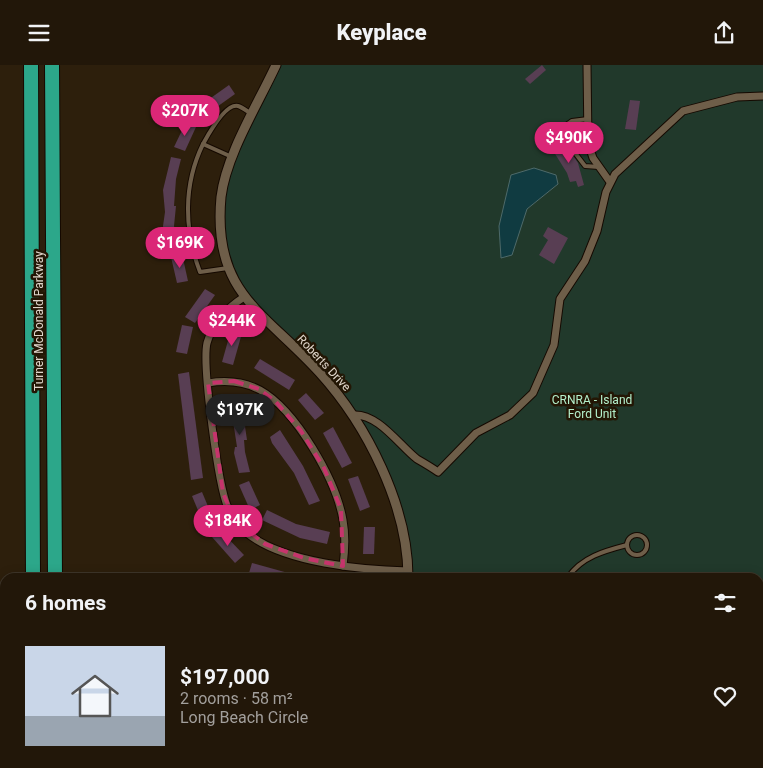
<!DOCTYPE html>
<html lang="en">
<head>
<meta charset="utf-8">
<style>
	:root { --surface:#221709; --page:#2e2417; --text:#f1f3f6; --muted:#a29f9c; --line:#3f362a; --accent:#db2777 }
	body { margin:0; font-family:Roboto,sans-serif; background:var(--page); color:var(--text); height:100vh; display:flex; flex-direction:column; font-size:19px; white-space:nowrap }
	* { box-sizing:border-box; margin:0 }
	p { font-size:16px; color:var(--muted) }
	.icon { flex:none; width:28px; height:28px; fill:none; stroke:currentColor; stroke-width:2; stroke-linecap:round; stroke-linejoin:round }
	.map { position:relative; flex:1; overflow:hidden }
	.sheet { position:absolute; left:0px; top:508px; width:764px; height:196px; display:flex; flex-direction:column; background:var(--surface); border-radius:15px 15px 0 0; box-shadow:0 2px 12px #0003,0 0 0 1px var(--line) }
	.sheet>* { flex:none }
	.price { position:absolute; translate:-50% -42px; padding:0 11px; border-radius:18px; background:var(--accent); color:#fff; font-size:16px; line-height:32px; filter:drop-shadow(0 1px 2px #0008) }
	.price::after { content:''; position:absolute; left:50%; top:30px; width:15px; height:11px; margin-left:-8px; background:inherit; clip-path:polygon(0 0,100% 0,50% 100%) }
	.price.on { background:#222; color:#fff }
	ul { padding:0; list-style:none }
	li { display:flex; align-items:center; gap:15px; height:125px; padding:0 25px }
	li+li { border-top:1px solid var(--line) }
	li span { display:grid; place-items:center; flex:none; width:140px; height:100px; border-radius:0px; color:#555 }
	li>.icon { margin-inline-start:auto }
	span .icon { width:60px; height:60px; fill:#fffc; stroke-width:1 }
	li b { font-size:21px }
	h2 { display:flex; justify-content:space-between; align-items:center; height:60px; padding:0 25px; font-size:21px }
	header { display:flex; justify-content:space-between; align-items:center; height:65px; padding:0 25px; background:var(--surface); font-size:22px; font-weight:800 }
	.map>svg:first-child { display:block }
	.green { fill:#21392b; fill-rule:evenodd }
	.water { fill:#103b41; stroke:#4e6a6a }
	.building { fill:#583e53 }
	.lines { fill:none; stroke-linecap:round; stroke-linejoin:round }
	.service-casing { stroke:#150900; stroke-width:6 }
	.minor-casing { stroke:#150900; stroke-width:9 }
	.tertiary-casing { stroke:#150900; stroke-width:11 }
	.motorway-casing { stroke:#150900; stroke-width:16 }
	.service { stroke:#6e5e49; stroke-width:4 }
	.minor { stroke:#6e5e49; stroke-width:7 }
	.tertiary { stroke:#6e5e49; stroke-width:9 }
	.motorway { stroke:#2ca78a; stroke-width:14 }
	.marked { fill:none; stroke:#c6346c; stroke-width:4; stroke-dasharray:10 6; stroke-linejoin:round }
	.labels { text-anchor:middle; stroke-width:5; stroke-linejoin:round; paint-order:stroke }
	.street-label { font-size:12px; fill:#e0d6cb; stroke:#231604 }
	.park-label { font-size:12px; fill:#b4f0cc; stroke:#231604 }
</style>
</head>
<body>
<header><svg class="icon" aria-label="menu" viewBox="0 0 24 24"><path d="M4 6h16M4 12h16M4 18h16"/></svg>Keyplace<svg class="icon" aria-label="share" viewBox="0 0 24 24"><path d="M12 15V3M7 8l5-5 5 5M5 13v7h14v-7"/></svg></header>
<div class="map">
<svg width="763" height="703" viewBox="0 0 763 703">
	<rect width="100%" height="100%" fill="#2d1f0c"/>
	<path class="green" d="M275 0H763V703H441L439 699H759V512H408L401 466 375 391 342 335 240 226 222 173 221 125ZM556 110 558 119 527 144Z"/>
	<path class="water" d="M534 103 556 110 558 119 527 144 512 190 501 193 499 161 511 110Z"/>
	<g class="building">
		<path d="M542 0 546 5 530 19 525 14Z"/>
		<path d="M229 20 235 29 207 49 201 40Z"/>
		<path d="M630 35 640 36 636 65 625 64Z"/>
		<path d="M186 57 196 62 185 86 174 82Z"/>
		<path d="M564 77 578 98 584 120 578 122 576 116 570 117 567 108 552 84Z"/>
		<path d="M171 92 181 94 176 114 174 141H176L174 161 178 182H166L163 161 165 147 163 125Z"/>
		<path d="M548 162 568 173 554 199 539 190 548 175 543 171Z"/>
		<path d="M182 189 188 216 177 218 171 192Z"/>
		<path d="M205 224 215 230 195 258 185 252Z"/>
		<path d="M182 260 193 262 187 289 176 287Z"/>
		<path d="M231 265 242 268 233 300 222 297Z"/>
		<path d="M260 294 295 315 289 325 254 303Z"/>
		<path d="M189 307 203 413 191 415 178 309Z"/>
		<path d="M306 328 324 348 315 355 298 335Z"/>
		<path d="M241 334 247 375H244L245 387 250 407 239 408 234 388 235 382H237L230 336Z"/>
		<path d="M333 362 352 398 342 403 323 368Z"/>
		<path d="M280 365 303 401 320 436 309 440 294 408 272 378 270 372Z"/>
		<path d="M358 411 370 442 360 446 348 414Z"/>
		<path d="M249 416 260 440 250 445 239 420Z"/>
		<path d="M202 427 215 458 205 462 192 431Z"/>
		<path d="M267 445 296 459 330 467 327 479 300 473 262 455Z"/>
		<path d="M364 462H375L374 489H363Z"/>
		<path d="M220 465 244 490 235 498 212 472Z"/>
		<path d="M252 498 299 511V512H266L249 508Z"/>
	</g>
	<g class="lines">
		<defs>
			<g id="service">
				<path d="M588 54 572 56 562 63 569 80 585 101 599 102"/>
				<path d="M203 79C208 70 225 38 238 41 242 42 248 47 252 49"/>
				<path d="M228 203 200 207C184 165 183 120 203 79L232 92"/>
				<circle cx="637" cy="480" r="10"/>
				<path d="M568 512C582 492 604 486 627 480"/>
				<path d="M405 699 408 703"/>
				<path d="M155 700 238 699"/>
			</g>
			<g id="minor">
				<path d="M587 0 588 78 593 93 610 117"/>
				<path d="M244 232C227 243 213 257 207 278 202 300 218 420 228 443 232 453 239 463 248 469 285 498 362 505 408 506"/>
				<path d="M208 318C226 315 243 316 260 325 296 345 336 415 343 455 346 471 345 486 343 501"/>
				<path d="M353 350C378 348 399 380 417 394 424 398 431 402 438 407L476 368 510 350 533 328 554 280 560 234 585 196 597 166 606 127 615 109 683 46 737 32 763 31"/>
				<path d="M576 703 578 699"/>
			</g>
			<g id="tertiary">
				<path d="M276 0C258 39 226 90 221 132 212 229 265 247 320 308 367 360 408 441 408 512"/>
				<path d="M358 703 360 699"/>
			</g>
			<g id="motorway">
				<path d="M31 0 33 512"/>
				<path d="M52 0 55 512"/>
				<path d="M34 699V703"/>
				<path d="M56 699V703"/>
			</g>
		</defs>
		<use href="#service" class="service-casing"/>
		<use href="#minor" class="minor-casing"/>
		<use href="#tertiary" class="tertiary-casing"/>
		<use href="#motorway" class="motorway-casing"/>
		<use href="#service" class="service"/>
		<use href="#minor" class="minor"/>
		<use href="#tertiary" class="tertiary"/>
		<use href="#motorway" class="motorway"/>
	</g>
	<path class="marked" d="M234 316 259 324 276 337 301 366 324 403 341 444 343 501 304 493 265 479 235 456 223 428 208 318Z"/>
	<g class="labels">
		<g class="street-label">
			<text transform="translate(39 256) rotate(-90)" y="4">Turner McDonald Parkway</text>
			<text transform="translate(324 298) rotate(47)" y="4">Roberts Drive</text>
		</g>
		<g class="park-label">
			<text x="592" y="339">CRNRA - Island<tspan x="592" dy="14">Ford Unit</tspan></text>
		</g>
	</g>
</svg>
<b class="price" style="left:185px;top:72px">$207K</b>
<b class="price" style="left:569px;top:99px">$490K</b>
<b class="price" style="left:180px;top:204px">$169K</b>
<b class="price" style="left:232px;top:282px">$244K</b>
<b class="price on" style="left:240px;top:371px">$197K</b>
<b class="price" style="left:228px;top:482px">$184K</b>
<section class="sheet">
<h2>6 homes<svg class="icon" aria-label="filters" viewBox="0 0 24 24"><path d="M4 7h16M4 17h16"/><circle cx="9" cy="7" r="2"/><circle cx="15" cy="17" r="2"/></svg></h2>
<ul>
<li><span style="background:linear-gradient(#c9d6e8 70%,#9aa5b1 0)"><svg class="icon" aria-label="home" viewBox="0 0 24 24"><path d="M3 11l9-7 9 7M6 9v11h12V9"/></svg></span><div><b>$197,000</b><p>2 rooms · 58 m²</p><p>Long Beach Circle</p></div><svg class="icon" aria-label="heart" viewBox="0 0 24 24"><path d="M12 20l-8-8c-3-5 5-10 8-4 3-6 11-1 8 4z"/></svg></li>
</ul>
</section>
</div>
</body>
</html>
